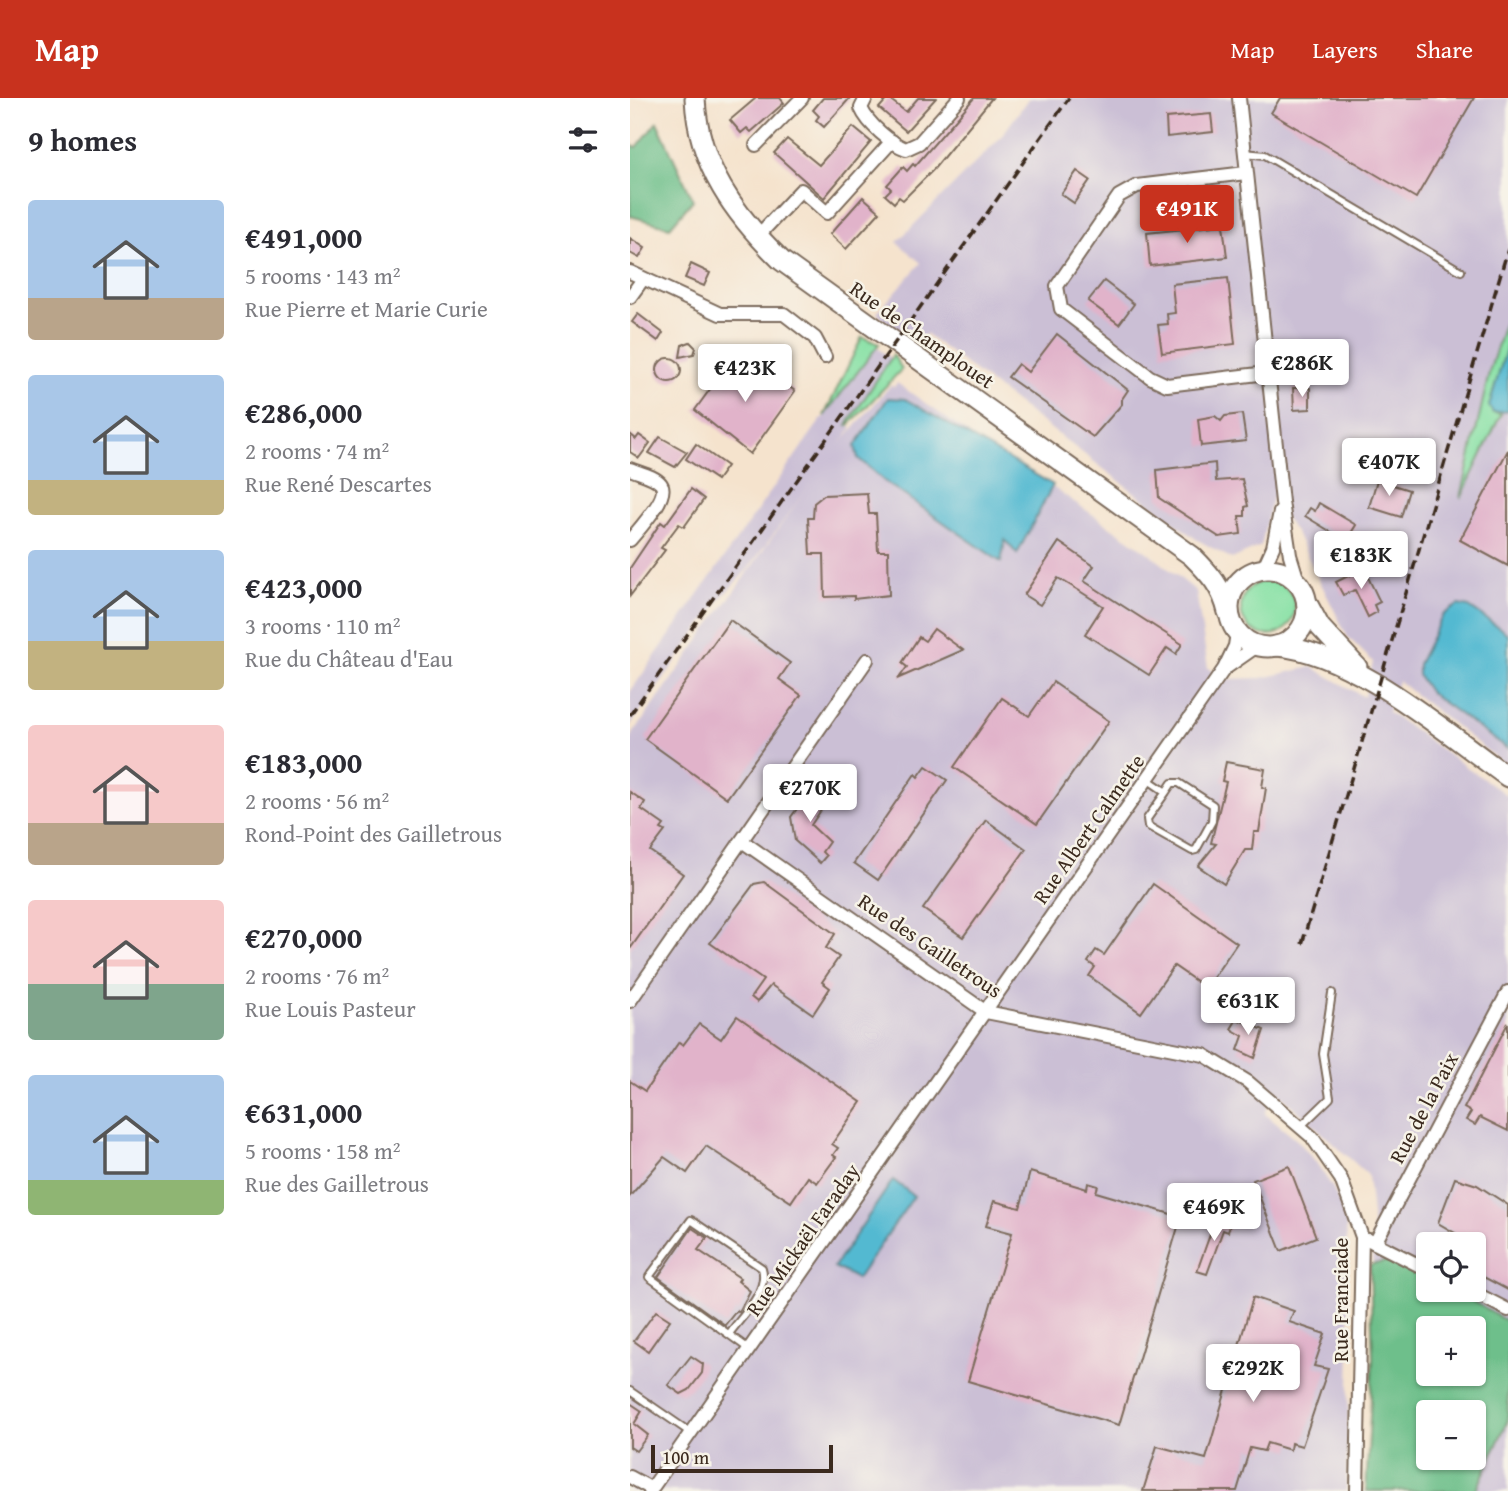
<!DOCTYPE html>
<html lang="en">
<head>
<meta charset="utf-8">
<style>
	:root { --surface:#fff; --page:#f2f2f3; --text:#2b2b33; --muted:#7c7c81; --accent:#c8321e }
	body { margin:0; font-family:"Gentium Book Plus",serif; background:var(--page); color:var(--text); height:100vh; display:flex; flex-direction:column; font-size:26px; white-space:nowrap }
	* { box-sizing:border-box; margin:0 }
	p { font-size:23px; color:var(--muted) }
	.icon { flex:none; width:38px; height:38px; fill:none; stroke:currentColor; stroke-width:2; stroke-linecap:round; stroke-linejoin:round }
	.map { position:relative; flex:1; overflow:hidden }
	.sheet { display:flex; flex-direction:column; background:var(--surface); width:630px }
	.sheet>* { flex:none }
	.buttons { position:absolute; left:786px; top:1134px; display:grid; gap:14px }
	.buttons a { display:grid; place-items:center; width:70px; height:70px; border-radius:7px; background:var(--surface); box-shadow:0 2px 5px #0004; font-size:35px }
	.scale { position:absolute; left:21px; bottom:18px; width:182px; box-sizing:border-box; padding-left:7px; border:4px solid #3b2a1e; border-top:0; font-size:19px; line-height:24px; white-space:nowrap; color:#3b2a1e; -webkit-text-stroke:5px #f7f3e8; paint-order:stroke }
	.price { position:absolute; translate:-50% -60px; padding:0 16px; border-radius:7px; background:#fff; color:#222; font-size:23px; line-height:46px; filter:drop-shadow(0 2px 4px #0008) }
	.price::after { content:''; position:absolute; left:50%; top:42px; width:21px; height:16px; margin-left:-10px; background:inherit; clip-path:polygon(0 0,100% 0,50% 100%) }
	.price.current { background:var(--accent); color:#fff }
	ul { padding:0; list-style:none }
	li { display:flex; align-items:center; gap:21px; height:175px; padding:0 28px }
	li span { display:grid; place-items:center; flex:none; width:196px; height:140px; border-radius:7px; color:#555 }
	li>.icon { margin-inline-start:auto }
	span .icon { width:84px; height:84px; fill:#fffc; stroke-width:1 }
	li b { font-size:30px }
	h2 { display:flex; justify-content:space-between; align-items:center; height:84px; padding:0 28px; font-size:30px }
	header { display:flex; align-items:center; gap:42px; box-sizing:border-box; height:98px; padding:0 35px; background:var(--accent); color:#fff }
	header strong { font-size:33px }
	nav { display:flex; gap:38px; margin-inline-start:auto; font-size:24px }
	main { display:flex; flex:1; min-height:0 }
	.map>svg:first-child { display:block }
	.industrial { fill:#cbbfd5; fill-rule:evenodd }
	.green { fill:#88e1a6; stroke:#628662; stroke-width:2 }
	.forest { fill:#6ebf8b; stroke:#547454; stroke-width:2; fill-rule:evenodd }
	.water { fill:#53b9d1; stroke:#477278; stroke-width:2 }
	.building { fill:#e1b3ca }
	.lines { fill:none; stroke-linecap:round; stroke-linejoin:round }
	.lane-casing { stroke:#7c6b5b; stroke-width:10 }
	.street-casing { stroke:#7c6b5b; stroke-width:16 }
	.secondary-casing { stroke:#7c6b5b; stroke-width:23 }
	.lane { stroke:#fff; stroke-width:6 }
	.street { stroke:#fff; stroke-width:12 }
	.secondary { stroke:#fff; stroke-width:19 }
	.rail { stroke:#3b2a1e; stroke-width:3.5; stroke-dasharray:10 5; stroke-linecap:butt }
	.labels { text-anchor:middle; stroke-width:5; stroke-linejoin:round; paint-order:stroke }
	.street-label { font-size:21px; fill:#3b2a1e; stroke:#f7f3e8 }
</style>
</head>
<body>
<header>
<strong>Map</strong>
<nav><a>Map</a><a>Layers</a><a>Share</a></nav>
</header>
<main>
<section class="sheet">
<h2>9 homes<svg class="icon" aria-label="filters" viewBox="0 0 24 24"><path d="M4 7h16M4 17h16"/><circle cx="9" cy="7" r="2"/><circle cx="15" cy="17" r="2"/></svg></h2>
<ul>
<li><span style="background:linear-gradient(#a9c7e8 70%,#b9a48a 0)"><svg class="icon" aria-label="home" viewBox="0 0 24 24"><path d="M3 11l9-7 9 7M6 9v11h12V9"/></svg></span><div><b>€491,000</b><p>5 rooms · 143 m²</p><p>Rue Pierre et Marie Curie</p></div></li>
<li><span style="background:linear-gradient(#a9c7e8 75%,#c2b280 0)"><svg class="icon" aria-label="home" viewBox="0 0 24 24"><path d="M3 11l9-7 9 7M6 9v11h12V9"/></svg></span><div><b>€286,000</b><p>2 rooms · 74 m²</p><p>Rue René Descartes</p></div></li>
<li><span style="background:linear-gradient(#a9c7e8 65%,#c2b280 0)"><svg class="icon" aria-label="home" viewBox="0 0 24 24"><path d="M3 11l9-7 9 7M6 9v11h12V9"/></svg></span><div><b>€423,000</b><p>3 rooms · 110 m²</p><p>Rue du Château d'Eau</p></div></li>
<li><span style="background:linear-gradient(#f6c9c9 70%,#b9a48a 0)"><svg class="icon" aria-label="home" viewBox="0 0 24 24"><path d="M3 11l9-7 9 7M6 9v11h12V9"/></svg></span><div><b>€183,000</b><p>2 rooms · 56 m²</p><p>Rond-Point des Gailletrous</p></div></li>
<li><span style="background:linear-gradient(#f6c9c9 60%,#7fa58c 0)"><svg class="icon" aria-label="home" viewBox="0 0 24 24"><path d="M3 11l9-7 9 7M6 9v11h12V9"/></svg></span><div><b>€270,000</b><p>2 rooms · 76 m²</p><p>Rue Louis Pasteur</p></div></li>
<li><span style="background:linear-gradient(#a9c7e8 75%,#8fb573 0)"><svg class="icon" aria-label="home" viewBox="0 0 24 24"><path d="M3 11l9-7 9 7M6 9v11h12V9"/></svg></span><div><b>€631,000</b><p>5 rooms · 158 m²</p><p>Rue des Gailletrous</p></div></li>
</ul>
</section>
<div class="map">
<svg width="878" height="1393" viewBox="0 0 878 1393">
	<rect width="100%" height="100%" fill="#f7f3e8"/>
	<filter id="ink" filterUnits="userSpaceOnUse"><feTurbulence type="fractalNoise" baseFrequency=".0143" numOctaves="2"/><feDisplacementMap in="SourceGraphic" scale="14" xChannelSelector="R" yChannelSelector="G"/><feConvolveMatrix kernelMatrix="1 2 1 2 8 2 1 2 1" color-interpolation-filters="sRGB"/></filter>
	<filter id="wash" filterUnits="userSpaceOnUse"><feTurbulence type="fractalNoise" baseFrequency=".00686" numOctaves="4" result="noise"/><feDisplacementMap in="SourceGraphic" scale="28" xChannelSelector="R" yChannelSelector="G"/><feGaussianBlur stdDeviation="1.57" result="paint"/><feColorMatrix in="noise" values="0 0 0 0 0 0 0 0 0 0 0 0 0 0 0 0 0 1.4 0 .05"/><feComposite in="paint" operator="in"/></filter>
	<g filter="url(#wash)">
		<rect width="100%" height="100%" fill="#f5e3cd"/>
		<g class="industrial">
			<path d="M399 0H878V213L859 275 878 245V669L768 583 758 614 878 698V1393H740L744 1234 742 1117 738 1077 644 991 635 1016 669 1044 685 1063 703 1090 716 1122 720 1253 716 1393H0V640L203 354 261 287 264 289 267 285 357 349 421 388 520 456 566 493 578 570 597 581 632 580 682 569 734 599 736 593 743 564 717 538 668 439 642 399 631 448 602 461 566 441 296 236 289 246 275 241 278 238 262 227 261 230 247 215 291 165 267 144 371 39ZM798 1146H844V1192H798ZM798 1230H844V1276H798ZM798 1314H844V1360H798Z"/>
			<path d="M246 249 262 261 217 326 222 330 118 471 91 500 0 628V594L185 330Z"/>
		</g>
		<g class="green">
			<path d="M878 213V245L860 308 863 315 871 316 831 400 859 275Z"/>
			<path d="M232 239 249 246 194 318Z"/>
			<path d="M263 257 272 271 219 327H217Z"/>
			<circle cx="638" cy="510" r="27"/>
		</g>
		<g class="forest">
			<path d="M27 24 63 102 40 129 0 118V47L7 49Z"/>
			<path d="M768 1161 798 1178V1192H823L878 1224V1322L846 1393H736L743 1261 740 1167ZM798 1230H844V1276H798ZM798 1314H844V1360H798Z"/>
		</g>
		<g class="water">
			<path d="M878 245V313L863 315 859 308Z"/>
			<path d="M258 300 275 301 423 387 387 456 375 442 371 464 254 383 228 360 225 348Z"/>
			<path d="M828 507 839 509 878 536V651L800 595 788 577V566L813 517Z"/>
			<path d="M263 1082 284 1098 227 1181 204 1169Z"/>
		</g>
		<g id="blocks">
			<g class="building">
				<path d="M126 0H150L154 5 121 34 117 30 111 35 100 22Z"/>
				<path d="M193 0H220L194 29 186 22 189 18 183 12Z"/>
				<path d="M258 0 276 14 288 0H306L276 33 249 10Z"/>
				<path d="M344 0H362L303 72 273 102 269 99 264 105 255 97 261 91 257 87 273 69 277 73 283 66 285 68Z"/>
				<path d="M650 0H844L786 100 641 15Z"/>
				<path d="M581 16 583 34 537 39 536 20Z"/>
				<path d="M223 29 241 44 194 100 144 55 157 41 189 67Z"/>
				<path d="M447 73 460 82 444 105 431 96Z"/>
				<path d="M233 99 250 114 216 151 200 136Z"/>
				<path d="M593 127 597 159 520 168 517 135Z"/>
				<path d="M0 140 15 150 9 160 0 155Z"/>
				<path d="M61 166 80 175 74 188 55 180Z"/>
				<path d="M598 180 605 246 532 255 528 227 538 226 537 216 545 215 542 186Z"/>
				<path d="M474 183 504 206 489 226 458 203Z"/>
				<path d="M8 216 33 235 28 243 2 224Z"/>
				<path d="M427 236 498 292 492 301V306L463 339 378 279 388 266 398 274Z"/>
				<path d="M60 244 66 250 64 256 50 259 52 247Z"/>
				<circle cx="39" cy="272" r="12"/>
				<path d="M102 261 123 276 129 267 165 293 120 356 65 312Z"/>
				<path d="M663 290H680V311L664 312Z"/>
				<path d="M612 316 616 343 571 348 568 321 585 318 591 323 595 318Z"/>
				<path d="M0 336 6 341 9 337 20 345 9 360 0 354Z"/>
				<path d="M30 339 57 354 45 369 19 355Z"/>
				<path d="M66 346 97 368 87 382 56 361Z"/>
				<path d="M878 352V468L830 442Z"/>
				<path d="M585 365 586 383 612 381 618 408 615 409V418H609L611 436 589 439 529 400 527 372Z"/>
				<path d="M747 382 779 392 771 419 739 409Z"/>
				<path d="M61 391 74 401 54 429 49 426 31 450 35 452 0 498V470L31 424 35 427Z"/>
				<path d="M237 395 239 416H246L248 453H258L259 497 224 501V498L195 499 194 456H180L178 420H183L184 405 194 397Z"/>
				<path d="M689 405 726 427 716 443 675 418 680 410 685 413Z"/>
				<path d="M429 444 464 468 454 483 552 546 546 556 537 550 519 577 455 536 473 508 448 492 428 480 410 507 394 497Z"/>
				<path d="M728 473 731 480 737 477 750 504 744 507 747 514 738 519 725 492 713 497 706 484Z"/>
				<path d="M100 522 160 565 149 581 171 597 97 700 15 641Z"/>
				<path d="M304 531 333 552 269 580 277 569 272 565 289 539 295 543Z"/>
				<path d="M423 584 479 623 407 726 324 669 372 600 399 618Z"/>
				<path d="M596 664 635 671 632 689 636 690 629 734H624L622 752H615L594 786 568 768 586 746 581 745 596 684 592 683Z"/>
				<path d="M296 668 317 682 248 782 224 765 285 676 288 679Z"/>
				<path d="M185 686 200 699 181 727 199 744 192 754 196 758 190 765 165 743 161 719Z"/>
				<path d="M0 694 15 704 11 711 34 727 31 731 35 733 20 753 53 776 0 851Z"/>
				<path d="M356 722 396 751 333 839 293 811Z"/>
				<path d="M134 784 205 836 196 850 209 859 192 884 200 890 183 916 141 887 127 904 121 899 133 882 80 845 124 786Z"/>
				<path d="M523 786 607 845 576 890 544 868 511 915 459 878 465 869 458 864 466 852 474 857Z"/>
				<path d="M107 918 231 1004 202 1046 208 1050 203 1057 206 1059 187 1085 178 1079 161 1104 76 1048 57 1075 34 1059 0 1098V983L15 993 49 944 53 947 69 926 91 941Z"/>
				<path d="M607 921 634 932 625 960 608 952 613 938 601 931Z"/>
				<path d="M878 925V1033L850 1019 845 1027 836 1022 841 1014 834 1010Z"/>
				<path d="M659 1068 686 1139 651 1153 623 1082Z"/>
				<path d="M400 1074 457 1091 458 1085 468 1088 466 1094 551 1119 489 1327 338 1283 382 1135 356 1128 364 1103 390 1110Z"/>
				<path d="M825 1080 847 1087 878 1107V1192L844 1174V1146L808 1125Z"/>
				<path d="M587 1117 602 1122 598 1134 593 1132 577 1176 567 1173Z"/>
				<path d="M62 1130 77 1140 68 1152 110 1180 108 1183 120 1193 109 1214 107 1212 95 1227 28 1179Z"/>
				<path d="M623 1199 664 1213 659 1224 695 1236 684 1268 698 1271 672 1348 661 1345 660 1352 637 1345 634 1353 620 1350 607 1393H513L527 1348 576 1361Z"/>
				<path d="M26 1213 40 1222 18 1253 4 1243Z"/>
				<path d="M61 1258 73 1266 72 1275 59 1292 51 1296 38 1287Z"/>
				<path d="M0 1305 12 1313 4 1326 18 1337 6 1353 0 1349Z"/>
			</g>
		</g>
	</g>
	<g filter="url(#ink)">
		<use href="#blocks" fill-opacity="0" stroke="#7c6b5b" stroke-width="2"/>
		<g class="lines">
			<defs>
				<g id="lane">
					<path d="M614 55 635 57 831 173"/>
					<path d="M517 681 536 694 517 721 518 728 562 753 566 752 582 723 583 707 549 685H542L536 694"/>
					<path d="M671 1028 700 1000 693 956 702 895"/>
					<path d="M99 1236C112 1218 139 1193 132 1170L61 1122 19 1179 119 1251"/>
					<path d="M0 1293 61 1335"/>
				</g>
				<g id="street">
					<path d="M236 0 231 10C238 26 260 45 276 51L289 45 329 0"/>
					<path d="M609 0 652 404 660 457 669 486"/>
					<path d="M126 47 172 0"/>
					<path d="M616 75 507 88 489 98 427 188 431 211 520 279 537 287 637 275"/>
					<path d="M127 139 171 92 197 115 262 43"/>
					<path d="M0 174 90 216H154L185 240 195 259"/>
					<path d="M0 199 13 181"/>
					<path d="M0 371C9 375 25 378 31 386 40 398 9 431 0 442"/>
					<path d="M633 471 643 449 650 414"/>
					<path d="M597 569 627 548"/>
					<path d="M112 743 356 914 574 957 618 984 682 1039 711 1081 732 1139 727 1393"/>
					<path d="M0 903 237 562"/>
					<path d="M739 1142 798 1172"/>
					<path d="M745 1145 878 894"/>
					<path d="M839 1192 878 1212"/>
					<path d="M0 1379 22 1391"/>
					<path d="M20 1393 594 571 605 548 607 535"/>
				</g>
				<g id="secondary">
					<path d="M65 0C68 68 105 117 152 163L562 458C580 476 592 489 598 514"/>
					<circle cx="638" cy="510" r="39"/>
					<path d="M677 505 690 529 727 569"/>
					<path d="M646 548C723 553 816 635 878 679"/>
				</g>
			</defs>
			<use href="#lane" class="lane-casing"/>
			<use href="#street" class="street-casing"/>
			<use href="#secondary" class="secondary-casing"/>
			<use href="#lane" class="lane"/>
			<use href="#street" class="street"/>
			<use href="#secondary" class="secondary"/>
			<g class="rail">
				<path d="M0 617 439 0"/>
				<path d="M672 846 878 151"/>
			</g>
		</g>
	</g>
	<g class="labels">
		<g class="street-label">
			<text transform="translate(292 237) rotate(35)" y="7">Rue de Champlouet</text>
			<text transform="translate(459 731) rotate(-55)" y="7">Rue Albert Calmette</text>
			<text transform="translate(300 848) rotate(34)" y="7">Rue des Gailletrous</text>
			<text transform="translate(794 1010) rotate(-62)" y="7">Rue de la Paix</text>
			<text transform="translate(173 1142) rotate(-55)" y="7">Rue Mickaël Faraday</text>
			<text transform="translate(711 1202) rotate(-90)" y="7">Rue Franciade</text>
		</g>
	</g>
</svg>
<div class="buttons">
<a><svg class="icon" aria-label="locate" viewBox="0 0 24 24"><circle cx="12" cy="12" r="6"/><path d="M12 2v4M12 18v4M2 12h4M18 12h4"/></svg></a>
<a>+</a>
<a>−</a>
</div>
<div class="scale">100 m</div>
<b class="price current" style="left:557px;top:147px">€491K</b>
<b class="price" style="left:672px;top:301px">€286K</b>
<b class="price" style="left:115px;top:306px">€423K</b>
<b class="price" style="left:759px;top:400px">€407K</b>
<b class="price" style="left:731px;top:493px">€183K</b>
<b class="price" style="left:180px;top:726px">€270K</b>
<b class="price" style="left:618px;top:939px">€631K</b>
<b class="price" style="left:584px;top:1145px">€469K</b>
<b class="price" style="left:623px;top:1306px">€292K</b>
</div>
</main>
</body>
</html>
